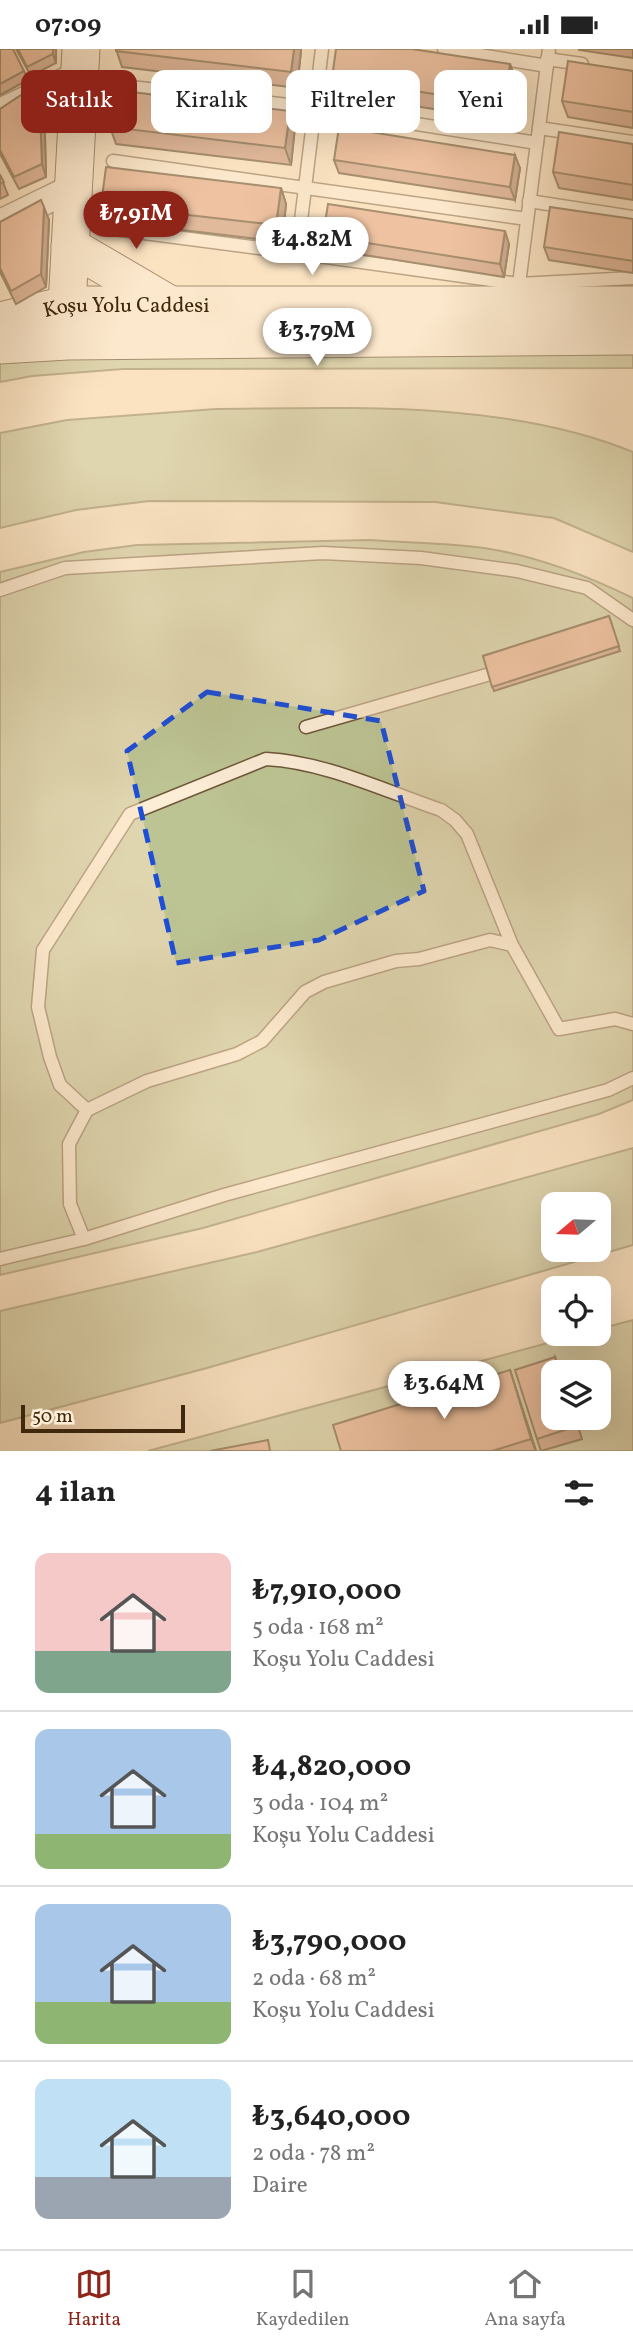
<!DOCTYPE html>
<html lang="tr">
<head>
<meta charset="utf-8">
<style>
	:root { --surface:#fff; --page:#f6f6f6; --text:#222; --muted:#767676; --line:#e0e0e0; --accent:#8f2418 }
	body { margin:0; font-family:Vollkorn,serif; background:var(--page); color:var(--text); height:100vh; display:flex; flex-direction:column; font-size:26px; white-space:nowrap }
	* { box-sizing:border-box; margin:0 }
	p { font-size:23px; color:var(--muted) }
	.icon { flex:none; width:38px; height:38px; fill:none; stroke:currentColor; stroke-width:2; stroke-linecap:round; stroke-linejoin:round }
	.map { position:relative; height:1402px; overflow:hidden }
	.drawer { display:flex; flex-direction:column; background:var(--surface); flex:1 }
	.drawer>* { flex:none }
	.hud { position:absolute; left:21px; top:21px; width:592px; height:63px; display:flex; gap:14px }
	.needle { width:46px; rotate:251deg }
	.fabs { position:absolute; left:541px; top:1143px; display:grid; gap:14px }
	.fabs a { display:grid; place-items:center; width:70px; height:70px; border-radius:14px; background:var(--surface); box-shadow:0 7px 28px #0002; font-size:35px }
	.scale { position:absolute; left:21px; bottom:18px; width:164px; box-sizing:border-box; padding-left:7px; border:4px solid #40280c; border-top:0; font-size:19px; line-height:24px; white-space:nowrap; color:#40280c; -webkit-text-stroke:5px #fcedd7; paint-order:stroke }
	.price { position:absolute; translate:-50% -60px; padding:0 16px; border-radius:24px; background:#fff; color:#222; font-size:23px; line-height:46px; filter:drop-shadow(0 2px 4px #0008) }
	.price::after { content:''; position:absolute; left:50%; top:42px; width:21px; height:16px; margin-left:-10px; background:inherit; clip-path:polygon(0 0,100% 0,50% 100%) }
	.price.selected { background:var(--accent); color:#fff }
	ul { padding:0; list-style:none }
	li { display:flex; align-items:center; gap:21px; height:175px; padding:0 35px }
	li+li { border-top:2px solid var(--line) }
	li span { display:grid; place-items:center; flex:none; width:196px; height:140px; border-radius:14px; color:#555 }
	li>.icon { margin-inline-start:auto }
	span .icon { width:84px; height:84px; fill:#fffc; stroke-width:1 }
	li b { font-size:30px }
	h2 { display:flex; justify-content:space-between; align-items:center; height:84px; padding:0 35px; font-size:30px }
	.chip { padding:0 24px; border-radius:14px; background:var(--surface); box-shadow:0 7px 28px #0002; font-size:24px; line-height:63px }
	.chip.selected { background:var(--accent); color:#fff }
	.status { display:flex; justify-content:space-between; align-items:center; height:49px; padding:0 35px; background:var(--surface); direction:ltr }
	.status svg { height:19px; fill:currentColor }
	.tabs { display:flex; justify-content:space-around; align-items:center; height:98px; border-top:2px solid var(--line); background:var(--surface); font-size:19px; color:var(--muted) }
	.tabs a { display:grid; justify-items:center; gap:4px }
	.tabs .selected { color:var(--accent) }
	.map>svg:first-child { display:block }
	.green { fill:#bdc494; stroke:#7e7650; stroke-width:2; fill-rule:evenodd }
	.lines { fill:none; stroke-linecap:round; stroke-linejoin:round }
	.service-casing { stroke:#6f573a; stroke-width:15 }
	.minor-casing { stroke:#6f573a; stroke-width:29 }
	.secondary-casing { stroke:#40280c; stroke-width:39 }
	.service { stroke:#fcedd7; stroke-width:12 }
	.minor { stroke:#fcedd7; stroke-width:26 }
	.secondary { stroke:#fcedd7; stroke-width:37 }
	.wall { fill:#c0866a; stroke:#40280c; stroke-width:2 }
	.shaded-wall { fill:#9c6d56; stroke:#40280c; stroke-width:2 }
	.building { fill:#df9c7b; stroke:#40280c; stroke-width:2 }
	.marked { fill:none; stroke:#1d4ed8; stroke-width:5; stroke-dasharray:14 9; stroke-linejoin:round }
	.labels { text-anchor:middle; stroke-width:5; stroke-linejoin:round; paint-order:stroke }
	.street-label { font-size:21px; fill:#40280c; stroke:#fcedd7 }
</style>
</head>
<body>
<div class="status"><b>07:09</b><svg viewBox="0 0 49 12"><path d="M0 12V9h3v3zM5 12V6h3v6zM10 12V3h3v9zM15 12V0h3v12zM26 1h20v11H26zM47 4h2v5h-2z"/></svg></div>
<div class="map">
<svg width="633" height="1402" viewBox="0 0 633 1402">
	<rect width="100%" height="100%" fill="#fbe3c2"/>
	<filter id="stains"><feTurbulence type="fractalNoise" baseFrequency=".00286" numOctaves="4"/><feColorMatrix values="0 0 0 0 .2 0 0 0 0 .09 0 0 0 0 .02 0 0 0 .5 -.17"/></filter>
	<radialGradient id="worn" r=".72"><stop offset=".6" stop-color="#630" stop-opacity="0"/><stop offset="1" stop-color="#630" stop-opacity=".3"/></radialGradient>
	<g class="green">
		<path d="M633 292V319L123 320 32 327 0 333V309Z"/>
		<path d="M216 360C351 359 507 351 633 403V503L554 469 435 453 149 452 76 461 0 479V384L67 371Z"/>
		<path d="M370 491C408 494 447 494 484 499 537 507 585 526 633 549V1051L599 1065 203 1179 0 1226V523L84 503 137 496Z"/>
		<path d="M633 1099V1196L207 1319 0 1374V1262L257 1203ZM553 1155H598V1200H553Z"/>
		<path d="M633 1271V1402H148L581 1285 598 1284 599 1280ZM553 1323H598V1368H553Z"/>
	</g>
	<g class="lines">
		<defs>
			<g id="service">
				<path d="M322 0 297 204 519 235"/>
				<path d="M444 0 547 17"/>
				<path d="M549 0 519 235 633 229"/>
				<path d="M547 10 582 15"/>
				<path d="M122 37 315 59 537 94"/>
				<path d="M539 79 633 93"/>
				<path d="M113 112 527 170"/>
				<path d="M529 152 633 168"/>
				<path d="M106 179 297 204"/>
				<path d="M0 541 65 519 323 504 421 509 517 522 587 539 633 571"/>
				<path d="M306 678 504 621"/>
				<path d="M512 896 490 891 419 910 396 912 324 933 305 943 262 992 237 1005 147 1032 87 1061 60 1036 50 1008 38 958 43 901 130 765 266 710C325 713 385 742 441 761L455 771 467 785 512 896 559 980 615 970 633 975"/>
				<path d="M84 1190 70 1155 69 1095 87 1061"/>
				<path d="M0 1210 84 1190 224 1146 608 1041 633 1029"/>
			</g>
			<g id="minor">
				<path d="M0 63 80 25"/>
				<path d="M0 174 72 139"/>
			</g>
			<g id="secondary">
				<path d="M70 197 169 255"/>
				<path id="s1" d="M0 272 66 256H633"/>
				<path d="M66 275 81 0"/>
				<path d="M0 296 67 292 633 287"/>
			</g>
		</defs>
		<use href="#service" class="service-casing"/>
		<use href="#minor" class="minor-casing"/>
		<use href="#secondary" class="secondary-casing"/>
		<use href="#service" class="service"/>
		<use href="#minor" class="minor"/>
		<use href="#secondary" class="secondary"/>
	</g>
	<g class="wall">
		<path d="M0 0 24 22 28 31 0 46Z"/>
		<path d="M16 0H56V14L31 27Z"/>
		<path d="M116 0H301V2L297 39 122 18Z"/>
		<path d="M579 0H633V9L579 1Z"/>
		<path d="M510 15 516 32 510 72 338 45 332 29Z"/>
		<path d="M633 22V79L568 68 562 52Z"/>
		<path d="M44 47 46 128 19 140 0 105V60Z"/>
		<path d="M110 78H295L291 116 116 95Z"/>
		<path d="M633 95V151L559 139 553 123Z"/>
		<path d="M334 111 520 119 515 151 339 124Z"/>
		<path d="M0 126 8 146 0 150Z"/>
		<path d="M281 139 286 155 282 193 107 172 101 156Z"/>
		<path d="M633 170V224L549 211 544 198Z"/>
		<path d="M49 171 46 238 16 255 0 223V173Z"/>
		<path d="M323 187 509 195 504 228 327 200Z"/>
		<path d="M609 567 620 602 494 642 483 607Z"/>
		<path d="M555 1308 561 1323H553V1368H575L582 1390 541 1402 537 1390Z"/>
		<path d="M510 1321 536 1402H341Z"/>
	</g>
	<g class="shaded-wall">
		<path d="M53 0H56V14L53 5Z"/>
		<path d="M294 0H301V2L297 39 291 23Z"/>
		<path d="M510 15 516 32 510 72 504 56Z"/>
		<path d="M39 34 44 47 46 128 42 115Z"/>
		<path d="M290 62 295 78 291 116 285 99Z"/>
		<path d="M515 106 520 119 515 151 510 138Z"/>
		<path d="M281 139 286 155 282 193 276 176Z"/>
		<path d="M44 158 49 171 46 238 41 225Z"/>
		<path d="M505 182 509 195 504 228 500 215Z"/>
		<path d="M510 1321 515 1337 536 1402 531 1390Z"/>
	</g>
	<g class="building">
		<path d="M0 0H13L24 22 0 35Z"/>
		<path d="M18 0H53V5L27 18Z"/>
		<path d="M116 0H294L291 23 116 2Z"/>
		<path d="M336 0H412L510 15 504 56 332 29Z"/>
		<path d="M568 12 633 22V63L562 52Z"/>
		<path d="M39 34 42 115 14 128 0 101V60Z"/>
		<path d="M115 41 290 62 285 99 110 78Z"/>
		<path d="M339 78 515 106 510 138 334 111Z"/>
		<path d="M559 83 633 95V136L553 123Z"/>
		<path d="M106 118 281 139 276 176 101 156Z"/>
		<path d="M0 126 4 133 0 135Z"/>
		<path d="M41 151 44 158 41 225 11 242 0 219V173Z"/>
		<path d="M328 155 505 182 500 215 323 187Z"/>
		<path d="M550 158 633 170V212L544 198Z"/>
		<path d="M609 567 619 597 492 638 483 607Z"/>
		<path d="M555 1308 560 1323H553V1368H575L577 1377 537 1390 515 1321Z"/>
		<path d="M510 1321 531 1390 492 1402H341L333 1376Z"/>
		<path d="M268 1391 270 1402H210Z"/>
	</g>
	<path d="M0 0H633V1402H0ZM207 643 381 672 424 842 319 891 176 914 127 702Z" fill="#fbe3c2" fill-opacity=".55" fill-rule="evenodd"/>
	<path class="marked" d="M207 643 381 672 424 842 319 891 176 914 127 702Z"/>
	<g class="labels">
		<g class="street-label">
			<text dy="7" stroke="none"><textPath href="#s1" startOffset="128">Koşu Yolu Caddesi</textPath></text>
		</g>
	</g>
	<rect width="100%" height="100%" filter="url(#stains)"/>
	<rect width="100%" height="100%" fill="url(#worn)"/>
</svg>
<div class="fabs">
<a><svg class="needle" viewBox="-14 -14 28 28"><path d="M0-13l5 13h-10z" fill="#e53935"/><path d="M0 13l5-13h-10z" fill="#767676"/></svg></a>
<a><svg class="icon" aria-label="locate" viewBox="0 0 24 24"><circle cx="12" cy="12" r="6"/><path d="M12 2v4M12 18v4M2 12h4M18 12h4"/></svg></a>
<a><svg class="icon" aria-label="layers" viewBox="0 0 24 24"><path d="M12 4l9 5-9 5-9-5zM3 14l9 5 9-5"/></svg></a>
</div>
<div class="scale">50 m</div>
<b class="price selected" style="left:136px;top:202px">₺7.91M</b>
<b class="price" style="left:312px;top:228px">₺4.82M</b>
<b class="price" style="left:317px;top:319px">₺3.79M</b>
<b class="price" style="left:444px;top:1372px">₺3.64M</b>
<div class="hud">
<a class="chip selected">Satılık</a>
<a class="chip">Kiralık</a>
<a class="chip">Filtreler</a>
<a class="chip">Yeni</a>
</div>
</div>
<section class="drawer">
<h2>4 ilan<svg class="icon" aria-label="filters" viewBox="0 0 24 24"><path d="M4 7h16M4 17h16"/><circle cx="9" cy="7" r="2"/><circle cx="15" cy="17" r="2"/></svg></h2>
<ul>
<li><span style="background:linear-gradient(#f6c9c9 70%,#7fa58c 0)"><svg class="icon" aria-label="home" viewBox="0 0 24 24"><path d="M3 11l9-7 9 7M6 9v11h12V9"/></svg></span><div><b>₺7,910,000</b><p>5 oda · 168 m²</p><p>Koşu Yolu Caddesi</p></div></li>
<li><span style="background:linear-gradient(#a9c7e8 75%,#8fb573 0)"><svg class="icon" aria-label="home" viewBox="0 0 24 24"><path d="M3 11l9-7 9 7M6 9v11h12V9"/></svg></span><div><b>₺4,820,000</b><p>3 oda · 104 m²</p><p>Koşu Yolu Caddesi</p></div></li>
<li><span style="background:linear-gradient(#a9c7e8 70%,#8fb573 0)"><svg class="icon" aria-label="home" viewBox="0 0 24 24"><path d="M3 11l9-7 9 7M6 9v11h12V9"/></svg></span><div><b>₺3,790,000</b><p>2 oda · 68 m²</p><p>Koşu Yolu Caddesi</p></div></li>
<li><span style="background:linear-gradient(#bfe0f5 70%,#9aa5b1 0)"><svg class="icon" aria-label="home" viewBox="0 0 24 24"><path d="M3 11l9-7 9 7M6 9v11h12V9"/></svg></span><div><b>₺3,640,000</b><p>2 oda · 78 m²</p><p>Daire</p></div></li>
</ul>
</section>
<nav class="tabs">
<a class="selected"><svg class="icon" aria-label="map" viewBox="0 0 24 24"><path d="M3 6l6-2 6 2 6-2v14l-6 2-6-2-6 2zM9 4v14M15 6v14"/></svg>Harita</a>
<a><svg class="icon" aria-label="saved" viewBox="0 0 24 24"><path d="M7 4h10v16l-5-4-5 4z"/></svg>Kaydedilen</a>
<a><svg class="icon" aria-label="home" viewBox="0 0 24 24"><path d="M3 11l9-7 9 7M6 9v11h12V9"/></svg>Ana sayfa</a>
</nav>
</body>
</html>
